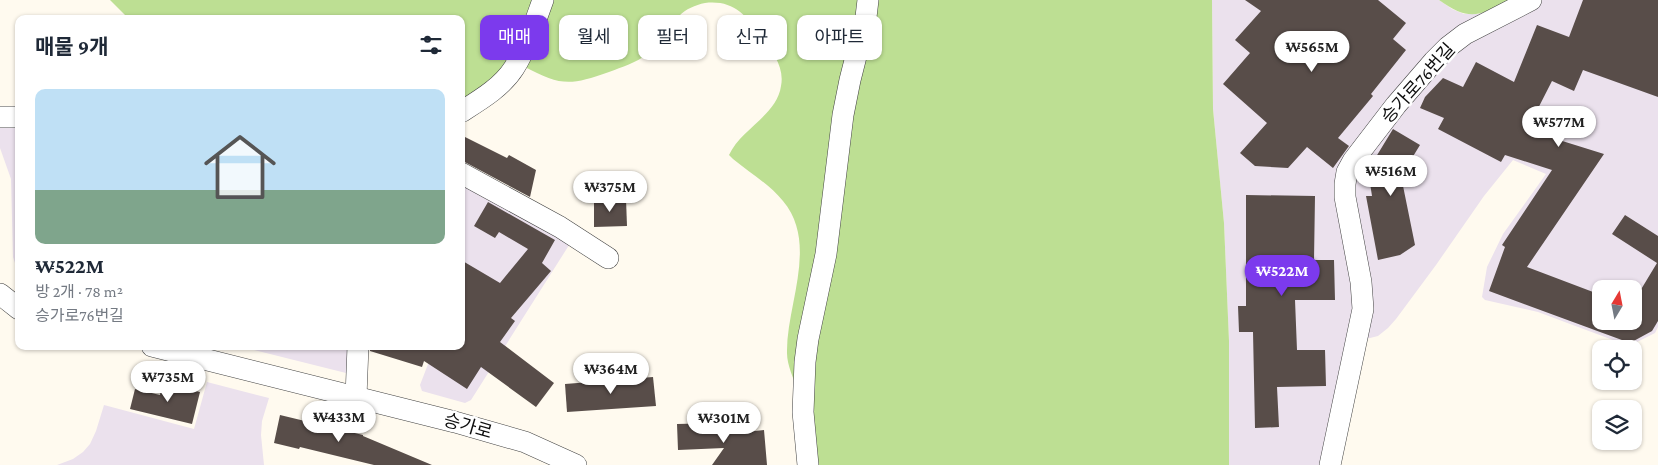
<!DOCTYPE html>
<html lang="ko">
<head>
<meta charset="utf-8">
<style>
	:root { --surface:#fff; --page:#f2f2f3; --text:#1f2937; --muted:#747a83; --accent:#7c3aed }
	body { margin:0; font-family:"Crimson Pro","Noto Sans KR",serif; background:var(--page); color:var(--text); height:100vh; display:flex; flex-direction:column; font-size:19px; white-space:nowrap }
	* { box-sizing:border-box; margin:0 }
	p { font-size:16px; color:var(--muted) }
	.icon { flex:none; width:28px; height:28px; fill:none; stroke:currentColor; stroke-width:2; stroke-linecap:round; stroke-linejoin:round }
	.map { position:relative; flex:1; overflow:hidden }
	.drawer { position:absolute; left:15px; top:15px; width:450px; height:335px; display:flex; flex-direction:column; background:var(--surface); border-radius:10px; box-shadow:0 1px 4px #0004 }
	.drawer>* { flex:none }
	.top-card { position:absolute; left:480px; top:15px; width:475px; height:45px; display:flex; gap:10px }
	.needle { width:32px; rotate:10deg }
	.controls { position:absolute; left:1592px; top:280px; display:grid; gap:10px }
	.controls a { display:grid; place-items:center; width:50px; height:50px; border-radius:10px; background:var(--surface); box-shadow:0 1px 4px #0004; font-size:25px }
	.price { position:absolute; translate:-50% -42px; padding:0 11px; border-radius:18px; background:#fff; color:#222; font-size:16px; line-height:32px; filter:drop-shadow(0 1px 2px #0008) }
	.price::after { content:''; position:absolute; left:50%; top:30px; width:15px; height:11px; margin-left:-8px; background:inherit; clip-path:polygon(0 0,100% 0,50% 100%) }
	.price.active { background:var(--accent); color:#fff }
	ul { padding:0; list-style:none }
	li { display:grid; align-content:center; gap:10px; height:265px; padding:0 20px }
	li span { display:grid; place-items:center; height:155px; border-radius:10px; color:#555 }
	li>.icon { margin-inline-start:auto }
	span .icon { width:90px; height:90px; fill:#fffc; stroke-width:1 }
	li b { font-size:21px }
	h2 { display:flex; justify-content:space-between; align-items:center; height:60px; padding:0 20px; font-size:21px }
	.tag { padding:0 18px; border-radius:10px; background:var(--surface); box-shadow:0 1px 4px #0004; font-size:18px; line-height:45px }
	.tag.active { background:var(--accent); color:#fff }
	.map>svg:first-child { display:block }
	.industrial { fill:#ebe1ed; fill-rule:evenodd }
	.forest { fill:#bddf93 }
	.building { fill:#584d49 }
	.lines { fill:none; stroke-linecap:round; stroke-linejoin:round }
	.minor-casing { stroke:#414141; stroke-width:22 }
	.minor { stroke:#fff; stroke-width:21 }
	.labels { text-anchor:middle; stroke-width:5; stroke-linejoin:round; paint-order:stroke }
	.street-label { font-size:18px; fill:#0e0e0e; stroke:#fff }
</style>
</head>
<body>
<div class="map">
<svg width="1658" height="465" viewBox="0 0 1658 465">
	<rect width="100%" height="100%" fill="#fffaef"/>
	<g class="industrial">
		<path d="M1212 0H1439L1452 9 1464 14H1478L1510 0H1658V327L1655 333 1629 346 1538 312 1485 300 1482 297 1487 267 1503 234 1546 174 1513 160 1484 196 1436 265 1396 319 1388 328 1378 336 1366 339 1323 465H1229V341L1224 223 1213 109ZM1601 289H1634V321H1601Z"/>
		<path d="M0 124 19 125V275L13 257 11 179 0 148Z"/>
		<path d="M461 181 571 242 471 400 465 403 422 391 420 385 435 346H461Z"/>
		<path d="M238 346H352L348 373H346Z"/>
		<path d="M207 382 269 398 262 421 261 435 264 465H57L73 459 83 452 90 444 96 431 104 405 194 429Z"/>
	</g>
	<g class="forest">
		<path d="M110 0H1212L1213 109 1224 223 1229 341V465H813C808 440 802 415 797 390 794 378 787 366 787 353 786 305 819 244 783 201 769 184 750 173 733 159L729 155C741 129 777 115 781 86 785 66 771 50 760 35 745 14 733 0 705 3 695 5 686 9 679 16 668 28 660 44 647 54 636 63 622 67 609 72 569 86 561 86 523 66L461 107V19H129Z"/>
		<path d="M1439 0H1510C1478 17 1469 21 1439 0Z"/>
	</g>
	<g class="building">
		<path d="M1245 0H1378L1406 23 1393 39 1406 50 1371 94 1373 96 1338 138 1349 146 1333 168 1307 147 1288 168 1255 166 1240 153 1267 123 1223 84 1250 53 1235 40 1261 11Z"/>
		<path d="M1583 0H1658V97L1583 70 1574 91 1552 81 1527 130 1604 154 1527 267 1601 295V321H1634V301L1657 263 1612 234 1625 215 1658 236V321L1652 331 1630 343 1489 291 1505 247 1502 245 1552 170 1505 155 1501 162 1438 129 1444 118 1420 108 1425 97 1443 78 1463 87 1476 62 1514 82 1537 25 1569 37Z"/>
		<path d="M1393 129 1420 145 1401 176 1415 245 1400 255 1378 260 1366 196H1372L1368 170Z"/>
		<path d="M461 135 507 158 509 155 536 170 530 197 461 160Z"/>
		<path d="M1246 195 1315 196 1314 260H1334L1335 300H1295L1297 350H1325L1326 386 1277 387 1279 427 1255 428 1253 332H1239L1238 306H1246Z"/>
		<path d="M626 199 627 226 594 227V200Z"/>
		<path d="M488 202 555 240 542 263 551 271 511 318 515 321 500 342 554 383 536 407 481 367 467 389 424 361 422 367 370 351V346H461V260L500 283 528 249 499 232 495 238 474 226Z"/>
		<path d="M653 377 656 406 567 412 565 384Z"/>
		<path d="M162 383 200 392 192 424 130 409 135 389 160 395Z"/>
		<path d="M280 415 363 435V436L432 465H374L300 447 299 449 274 443Z"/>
		<path d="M718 423 719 435 764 430 767 465H712L724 448 678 450 677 424Z"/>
	</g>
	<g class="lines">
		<defs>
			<g id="minor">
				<path d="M461 112C480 100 502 87 514 68 527 47 535 22 543 0"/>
				<path d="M0 117H19"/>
				<path d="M461 173 560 227 608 258"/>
				<path d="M0 294 19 309"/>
				<path d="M152 346 455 422 525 442 576 465"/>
				<path d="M356 397 358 346"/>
				<path d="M808 465 803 412 805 362 808 339 826 254 843 115 850 80 866 17 868 0"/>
				<path d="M1330 465 1363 309 1361 282 1345 197V184L1347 172 1353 161 1396 105 1434 61 1448 47 1465 34 1531 0"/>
			</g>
		</defs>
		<use href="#minor" class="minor-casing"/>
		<use href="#minor" class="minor"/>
	</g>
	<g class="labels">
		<g class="street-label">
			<text transform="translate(1418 83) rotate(-48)" y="6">승가로76번길</text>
			<text transform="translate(468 426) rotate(16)" y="6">승가로</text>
		</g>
	</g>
</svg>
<div class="controls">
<a><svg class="needle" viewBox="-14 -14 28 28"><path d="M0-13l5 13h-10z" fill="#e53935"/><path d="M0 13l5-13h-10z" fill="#747a83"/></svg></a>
<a><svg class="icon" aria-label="locate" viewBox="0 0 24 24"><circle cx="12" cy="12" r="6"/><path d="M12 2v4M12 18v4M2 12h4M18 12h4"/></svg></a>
<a><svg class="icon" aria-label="layers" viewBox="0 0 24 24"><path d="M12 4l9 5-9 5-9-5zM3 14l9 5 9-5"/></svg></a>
</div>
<b class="price" style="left:1312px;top:73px">₩565M</b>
<b class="price" style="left:1559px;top:148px">₩577M</b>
<b class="price" style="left:1391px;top:197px">₩516M</b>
<b class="price" style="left:610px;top:213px">₩375M</b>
<b class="price active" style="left:1282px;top:297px">₩522M</b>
<b class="price" style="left:611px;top:395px">₩364M</b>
<b class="price" style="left:168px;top:403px">₩735M</b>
<b class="price" style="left:339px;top:443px">₩433M</b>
<b class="price" style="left:724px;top:444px">₩301M</b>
<div class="top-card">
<a class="tag active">매매</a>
<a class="tag">월세</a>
<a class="tag">필터</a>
<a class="tag">신규</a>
<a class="tag">아파트</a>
</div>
<section class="drawer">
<h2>매물 9개<svg class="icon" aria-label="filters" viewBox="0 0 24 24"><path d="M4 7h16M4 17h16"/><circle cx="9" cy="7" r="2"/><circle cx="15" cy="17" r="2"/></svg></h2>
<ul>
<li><span style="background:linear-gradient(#bfe0f5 65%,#7fa58c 0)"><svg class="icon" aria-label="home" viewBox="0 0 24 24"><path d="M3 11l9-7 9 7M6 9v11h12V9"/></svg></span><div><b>₩522M</b><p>방 2개 · 78 m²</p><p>승가로76번길</p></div></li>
</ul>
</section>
</div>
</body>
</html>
